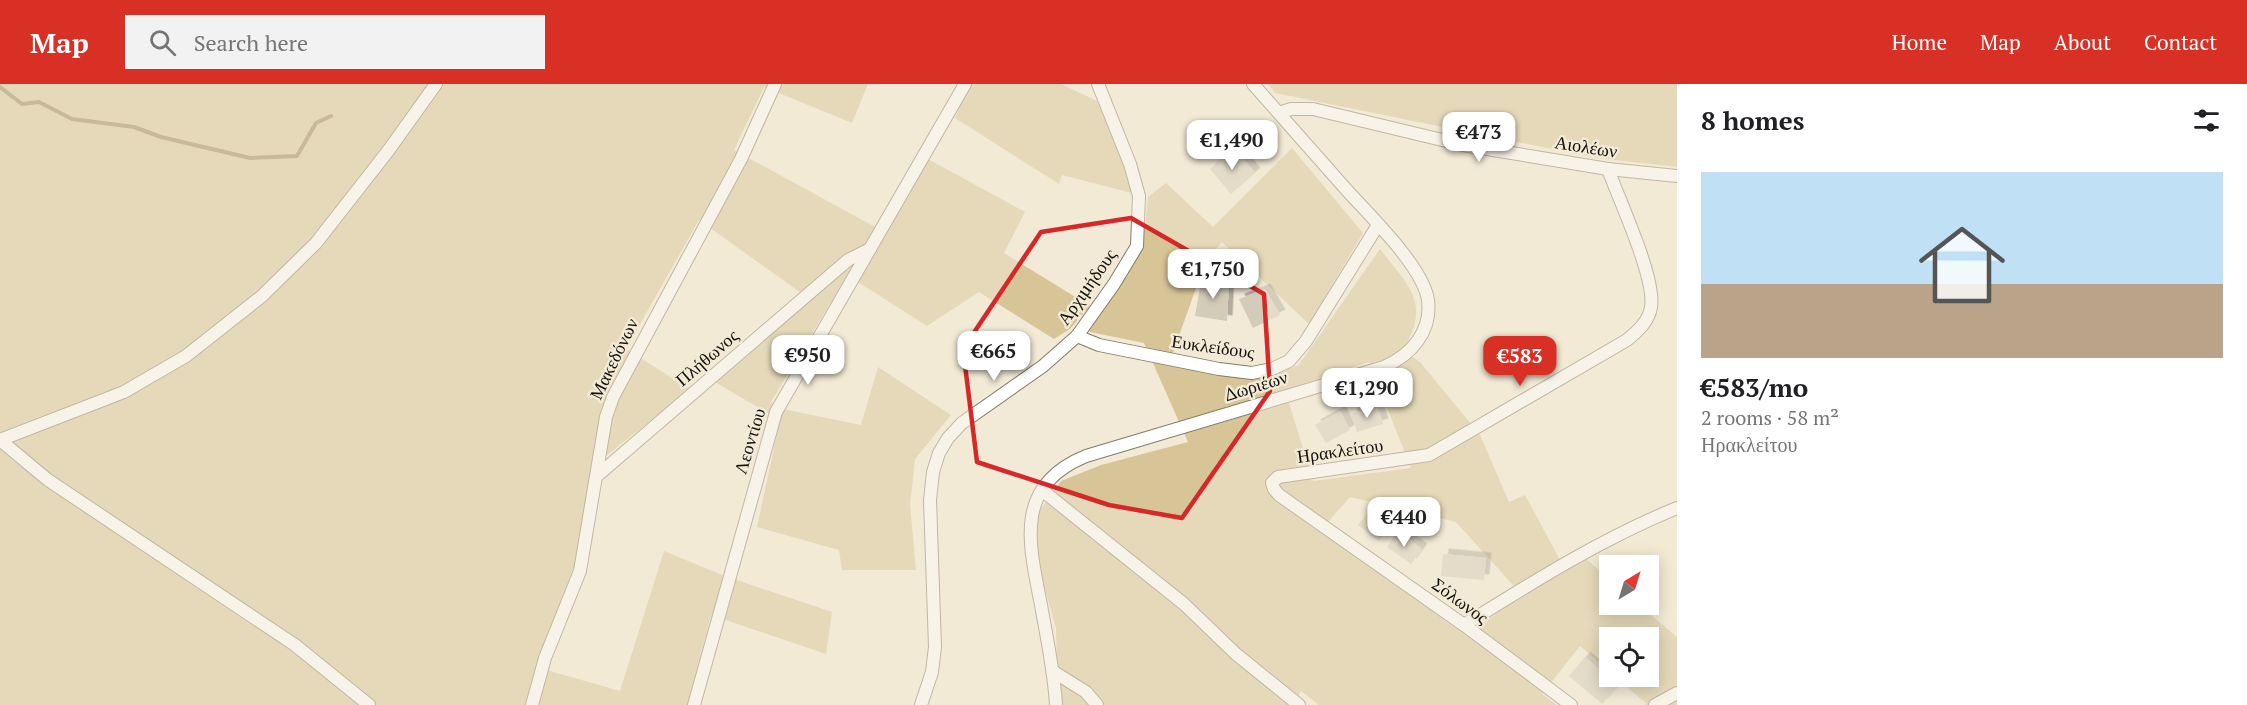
<!DOCTYPE html>
<html lang="en">
<head>
<meta charset="utf-8">
<style>
	:root { --surface:#fff; --page:#f2f2f2; --text:#202124; --muted:#757577; --line:#e0e0e0; --accent:#d93025 }
	body { margin:0; font-family:"PT Serif",serif; background:var(--page); color:var(--text); height:100vh; display:flex; flex-direction:column; font-size:22px; white-space:nowrap }
	* { box-sizing:border-box; margin:0 }
	p { font-size:20px; color:var(--muted) }
	.icon { flex:none; width:33px; height:33px; fill:none; stroke:currentColor; stroke-width:2; stroke-linecap:round; stroke-linejoin:round }
	.map { position:relative; flex:1; overflow:hidden }
	.panel { display:flex; flex-direction:column; background:var(--surface); width:570px }
	.panel>* { flex:none }
	.needle { width:39px; rotate:38deg }
	.buttons { position:absolute; left:1599px; top:471px; display:grid; gap:12px }
	.buttons a { display:grid; place-items:center; width:60px; height:60px; border-radius:0px; background:var(--surface); box-shadow:0 3px 15px #0003; font-size:30px }
	.price { position:absolute; translate:-50% -51px; padding:0 14px; border-radius:12px; background:#fff; color:#222; font-size:20px; line-height:39px; filter:drop-shadow(0 2px 3px #0008) }
	.price::after { content:''; position:absolute; left:50%; top:36px; width:18px; height:14px; margin-left:-9px; background:inherit; clip-path:polygon(0 0,100% 0,50% 100%) }
	.price.active { background:var(--accent); color:#fff }
	ul { padding:0; list-style:none }
	li { display:grid; align-content:center; gap:12px; height:318px; padding:0 24px }
	li+li { border-top:2px solid var(--line) }
	li span { display:grid; place-items:center; height:186px; border-radius:0px; color:#555 }
	li>.icon { margin-inline-start:auto }
	span .icon { width:108px; height:108px; fill:#fffc; stroke-width:1 }
	li b { font-size:26px }
	h2 { display:flex; justify-content:space-between; align-items:center; height:72px; padding:0 24px; font-size:26px }
	header { display:flex; align-items:center; gap:36px; box-sizing:border-box; height:84px; padding:0 30px; background:var(--accent); color:#fff }
	header strong { font-size:28px }
	nav { display:flex; gap:33px; margin-inline-start:auto; font-size:21px }
	.search { width:420px; height:54px; background:var(--page); display:flex; align-items:center; gap:15px; box-sizing:border-box; padding:0 21px; border-radius:0px; color:var(--muted); font-size:22px }
	main { display:flex; flex:1; min-height:0 }
	.map>svg:first-child { display:block }
	.green { fill:#d8c597; fill-rule:evenodd }
	.lines { fill:none; stroke-linecap:round; stroke-linejoin:round }
	.stream { stroke:#927f50; stroke-width:4 }
	.building { fill:#d3ccb8; filter:url(#shadow) }
	.minor-casing { stroke:#827b69; stroke-width:14 }
	.minor { stroke:#fff; stroke-width:12 }
	.marked { fill:none; stroke:#d62828; stroke-width:4.5; stroke-linejoin:round }
	.labels { text-anchor:middle; stroke-width:5; stroke-linejoin:round; paint-order:stroke }
	.street-label { font-size:18px; fill:#121009; stroke:#f2ead6 }
</style>
</head>
<body>
<header>
<strong>Map</strong>
<div class="search"><svg class="icon" aria-label="search" viewBox="0 0 24 24"><circle cx="10" cy="10" r="6"/><path d="M15 15l6 6"/></svg>Search here</div>
<nav><a>Home</a><a>Map</a><a>About</a><a>Contact</a></nav>
</header>
<main>
<div class="map">
<svg width="1677" height="621" viewBox="0 0 1677 621">
	<defs>
		<filter id="shadow"><feDropShadow dx="5.5" dy="-5.5" stdDeviation="0" flood-color="#0004"/></filter>
	</defs>
	<rect width="100%" height="100%" fill="#f2ead6"/>
	<g class="green">
		<path d="M0 0H868L852 39 764 3 734 66 886 149 928 75 1025 128 1004 169 1090 222 1070 245 1054 255 979 208 927 242 847 191 771 318 783 325 861 341 878 283 951 331 915 375 910 421 916 486H842L839 466 757 443 780 336 713 297 808 214 699 136 626 265 690 305 592 383 575 480 536 583 620 607 664 467 722 491 832 528 826 570 711 531 687 621H526L530 605 525 621H0Z"/>
		<path d="M969 0H1061L1097 17 1119 66 1132 109 1062 91 1059 100 955 34Z"/>
		<path d="M1268 0H1677V83L1597 74 1275 9Z"/>
		<path d="M1292 64 1363 149 1309 240 1222 158 1206 176 1169 280 1237 293H1256L1298 282 1380 165C1410 204 1431 218 1403 267L1420 278 1480 351 1509 418 1525 411 1565 485 1585 474 1609 495 1610 520 1639 521 1677 553V621H1645L1646 619 1615 593 1648 592V554H1610L1609 587 1580 562 1542 610 1557 621H1319L1301 607 1292 621H1058L1056 544 1035 470 1038 429 1061 397 1101 381 1188 358 1144 259 1090 248 1087 243 1131 181 1144 153 1148 113 1166 99 1213 143ZM1369 278 1411 384 1313 397 1285 306ZM1350 413 1456 438 1522 511 1466 551 1321 446Z"/>
	</g>
	<g class="lines">
		<path class="stream" d="M0 3 22 20 39 18 72 35 134 43 161 53 250 74 297 72 316 39 331 32"/>
	</g>
	<g class="building">
		<path d="M1234 64 1255 89 1231 110 1210 85Z"/>
		<path d="M1202 193 1229 198 1227 237 1195 232Z"/>
		<path d="M1265 205 1280 231 1253 244 1239 215Z"/>
		<path d="M1377 322 1383 340 1357 348 1351 330Z"/>
		<path d="M1340 327 1350 346 1326 359 1315 341Z"/>
		<path d="M1370 426 1390 442 1379 457 1358 441Z"/>
		<path d="M1398 447 1422 465 1411 480 1387 463Z"/>
		<path d="M1443 470 1486 474 1484 496 1441 492Z"/>
		<path d="M1585 573 1618 602 1602 620 1569 592Z"/>
	</g>
	<g class="lines">
		<defs>
			<g id="minor">
				<path d="M1279 29 1291 25H1313L1463 61 1608 85 1677 92"/>
				<path d="M1077 252 1099 261 1219 285 1252 289 1272 285 1289 277 1306 257 1378 141"/>
				<path d="M0 356 124 308 186 272 262 212 316 159 388 67 436 0"/>
				<path d="M0 356 48 396 295 561 369 621"/>
				<path d="M598 391 848 176 870 165"/>
				<path d="M1043 407 1184 520 1236 570 1299 621"/>
				<path d="M1464 541C1533 498 1601 455 1677 424"/>
				<path d="M1054 588 1086 608 1097 621"/>
				<path d="M532 621 545 574 580 487 606 333 613 313 741 75 775 0"/>
				<path d="M694 621 776 328 965 0"/>
				<path d="M921 621 932 588 935 563 930 416 933 388 939 369 948 354 962 339 1043 282 1077 252 1114 200 1137 162 1139 112 1130 80 1098 0"/>
				<path d="M1056 621C1054 587 1047 555 1041 521 1029 459 1013 402 1086 372L1384 283C1411 271 1432 248 1428 216 1423 182 1367 129 1344 103 1314 69 1283 34 1253 0"/>
				<path d="M1571 621 1464 541 1279 411 1274 405 1272 399 1278 393 1429 371 1627 256C1638 247 1649 237 1651 223 1656 194 1619 116 1608 85"/>
				<path d="M1655 621 1677 609"/>
			</g>
		</defs>
		<use href="#minor" class="minor-casing"/>
		<use href="#minor" class="minor"/>
	</g>
	<path d="M0 0H1677V621H0ZM1131 134 1264 210 1270 307 1182 434 1109 421 977 378 963 265 1041 148Z" fill="#f2ead6" fill-opacity=".55" fill-rule="evenodd"/>
	<path class="marked" d="M1131 134 1264 210 1270 307 1182 434 1109 421 977 378 963 265 1041 148Z"/>
	<g class="labels">
		<g class="street-label">
			<text transform="translate(1586 63) rotate(9)" y="6">Αιολέων</text>
			<text transform="translate(1087 203) rotate(-55)" y="6">Αρχιμήδους</text>
			<text transform="translate(1213 263) rotate(8)" y="6">Ευκλείδους</text>
			<text transform="translate(707 274) rotate(-41)" y="6">Πλήθωνος</text>
			<text transform="translate(614 275) rotate(-64)" y="6">Μακεδόνων</text>
			<text transform="translate(1256 302) rotate(-17)" y="6">Δωριέων</text>
			<text transform="translate(750 357) rotate(-73)" y="6">Λεοντίου</text>
			<text transform="translate(1340 367) rotate(-8)" y="6">Ηρακλείτου</text>
			<text transform="translate(1460 517) rotate(36)" y="6">Σόλωνος</text>
		</g>
	</g>
</svg>
<div class="buttons">
<a><svg class="needle" viewBox="-14 -14 28 28"><path d="M0-13l5 13h-10z" fill="#e53935"/><path d="M0 13l5-13h-10z" fill="#757577"/></svg></a>
<a><svg class="icon" aria-label="locate" viewBox="0 0 24 24"><circle cx="12" cy="12" r="6"/><path d="M12 2v4M12 18v4M2 12h4M18 12h4"/></svg></a>
</div>
<b class="price" style="left:1479px;top:79px">€473</b>
<b class="price" style="left:1232px;top:87px">€1,490</b>
<b class="price" style="left:1213px;top:216px">€1,750</b>
<b class="price" style="left:994px;top:298px">€665</b>
<b class="price" style="left:808px;top:302px">€950</b>
<b class="price active" style="left:1520px;top:303px">€583</b>
<b class="price" style="left:1367px;top:335px">€1,290</b>
<b class="price" style="left:1404px;top:464px">€440</b>
</div>
<section class="panel">
<h2>8 homes<svg class="icon" aria-label="filters" viewBox="0 0 24 24"><path d="M4 7h16M4 17h16"/><circle cx="9" cy="7" r="2"/><circle cx="15" cy="17" r="2"/></svg></h2>
<ul>
<li><span style="background:linear-gradient(#bfe0f5 60%,#b9a48a 0)"><svg class="icon" aria-label="home" viewBox="0 0 24 24"><path d="M3 11l9-7 9 7M6 9v11h12V9"/></svg></span><div><b>€583/mo</b><p>2 rooms · 58 m²</p><p>Ηρακλείτου</p></div></li>
</ul>
</section>
</main>
</body>
</html>
